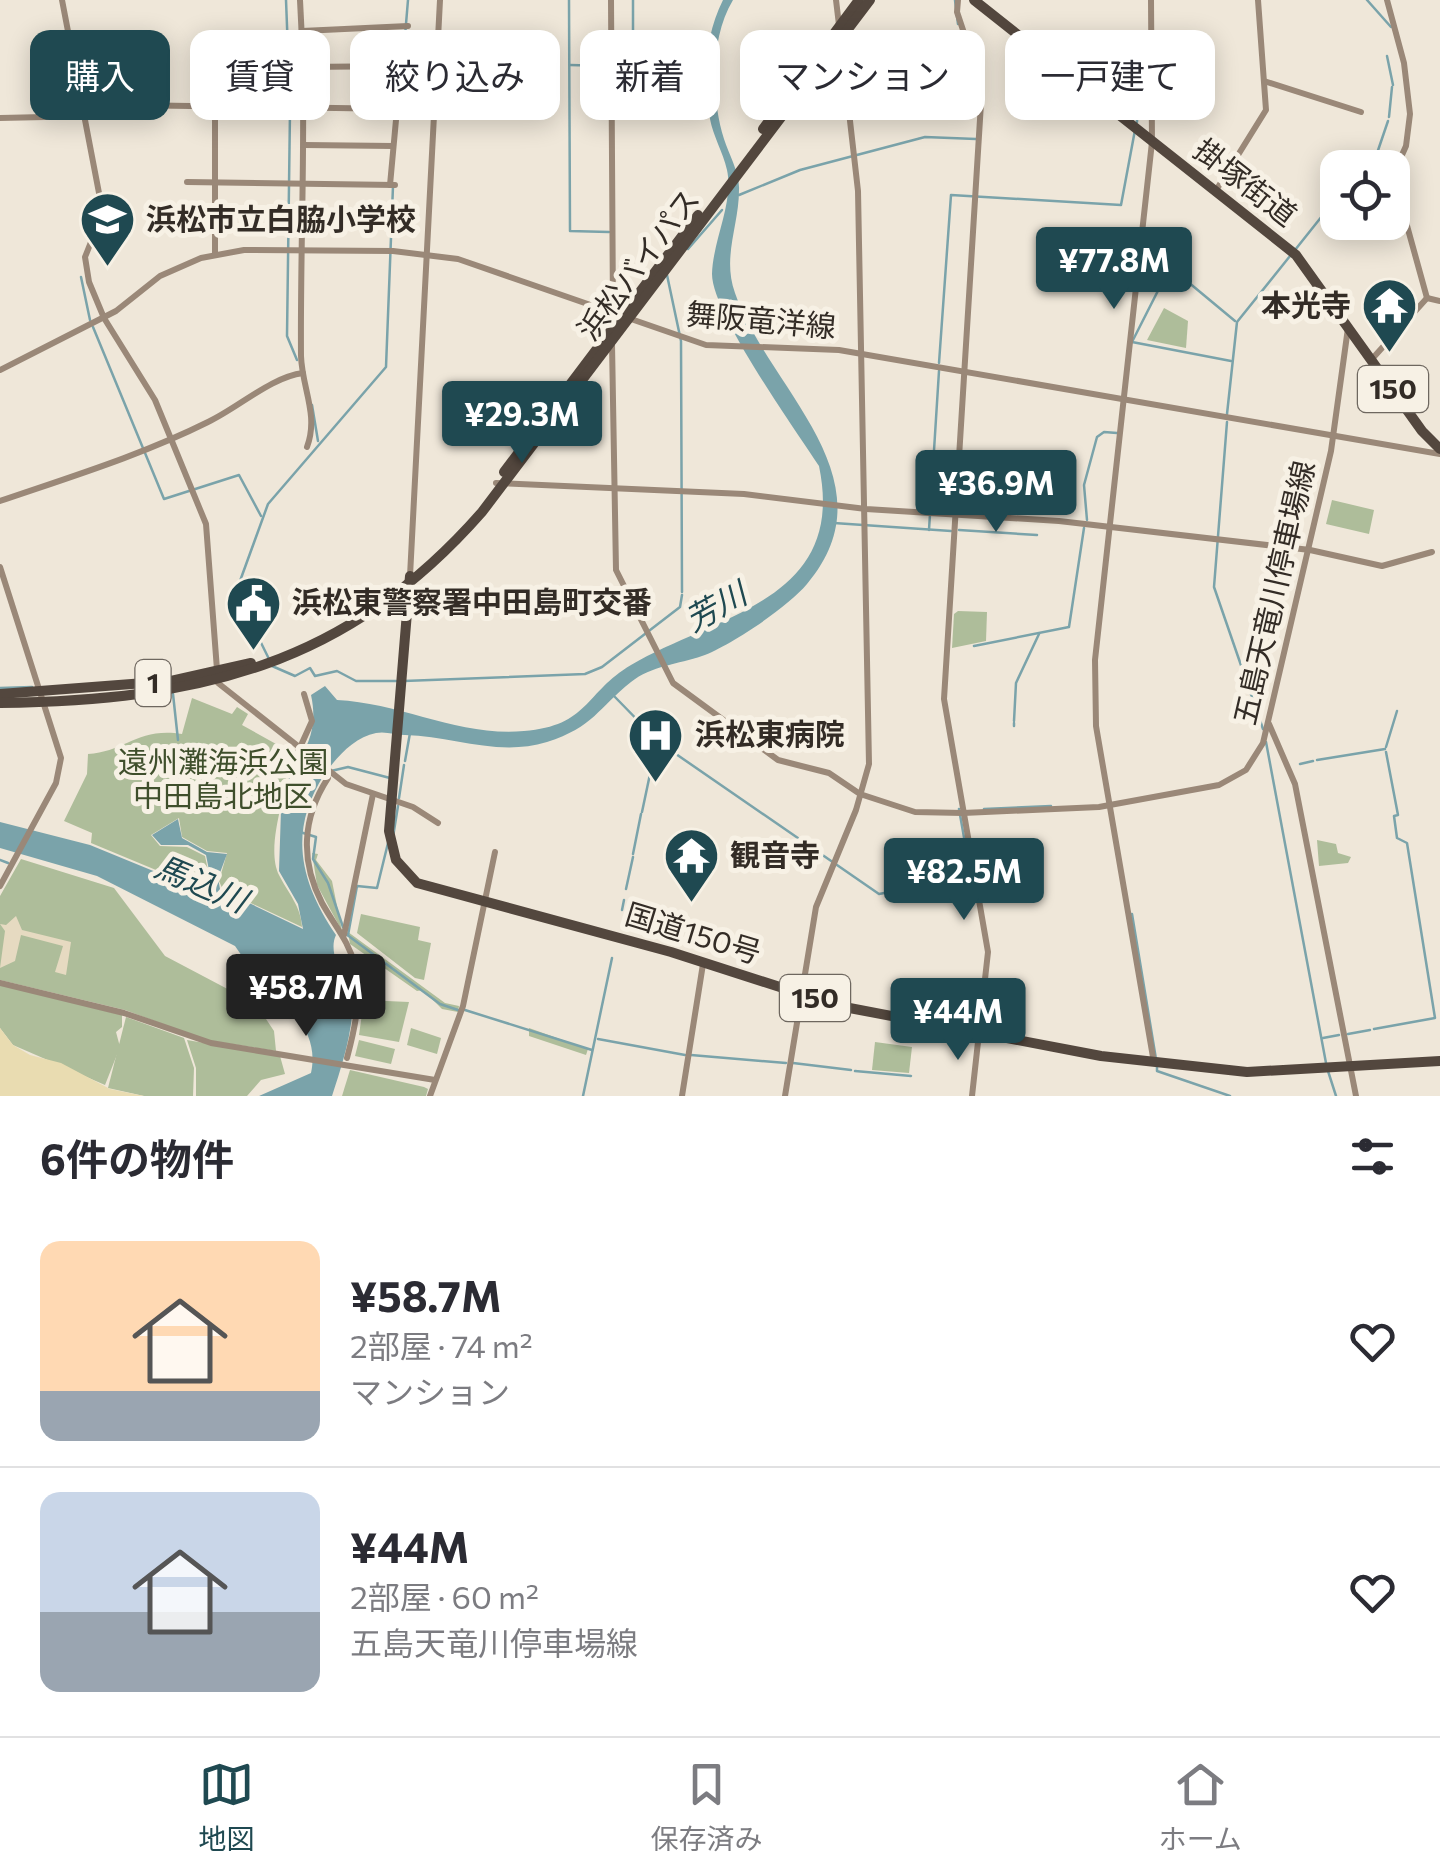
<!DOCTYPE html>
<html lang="ja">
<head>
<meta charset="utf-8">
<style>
	:root { --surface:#fff; --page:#f7f7f7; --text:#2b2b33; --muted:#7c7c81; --line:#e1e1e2; --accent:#1f4951 }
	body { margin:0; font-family:Commissioner,"Noto Sans JP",sans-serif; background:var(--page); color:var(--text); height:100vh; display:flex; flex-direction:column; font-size:38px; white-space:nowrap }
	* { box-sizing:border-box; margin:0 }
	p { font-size:32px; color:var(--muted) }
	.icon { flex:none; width:55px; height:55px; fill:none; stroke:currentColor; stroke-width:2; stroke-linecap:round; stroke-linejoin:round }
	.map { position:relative; height:1096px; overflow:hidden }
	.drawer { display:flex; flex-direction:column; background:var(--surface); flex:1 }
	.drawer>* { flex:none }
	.top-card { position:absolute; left:30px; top:30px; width:1380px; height:90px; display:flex; gap:20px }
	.controls { position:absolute; left:1320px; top:150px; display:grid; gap:20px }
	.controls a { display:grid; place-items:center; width:90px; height:90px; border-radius:20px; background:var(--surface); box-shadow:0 5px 25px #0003; font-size:50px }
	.price { position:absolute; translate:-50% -85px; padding:0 22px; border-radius:10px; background:var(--accent); color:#fff; font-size:32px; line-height:65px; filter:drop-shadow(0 2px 5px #0008) }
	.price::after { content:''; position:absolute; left:50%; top:60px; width:30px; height:22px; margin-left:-15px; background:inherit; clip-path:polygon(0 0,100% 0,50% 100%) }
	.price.active { background:#222; color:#fff }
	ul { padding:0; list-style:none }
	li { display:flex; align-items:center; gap:30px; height:250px; padding:0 40px }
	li+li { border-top:2px solid var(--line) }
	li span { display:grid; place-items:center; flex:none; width:280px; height:200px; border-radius:20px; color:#555 }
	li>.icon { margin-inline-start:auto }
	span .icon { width:120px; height:120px; fill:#fffc; stroke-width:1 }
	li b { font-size:42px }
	h2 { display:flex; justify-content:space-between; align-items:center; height:120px; padding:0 40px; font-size:42px }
	.pill { padding:0 35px; border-radius:20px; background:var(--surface); box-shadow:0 5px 25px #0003; font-size:35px; line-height:90px }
	.pill.active { background:var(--accent); color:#fff }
	.dock { display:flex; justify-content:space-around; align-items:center; height:140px; border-top:2px solid var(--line); background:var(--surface); font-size:28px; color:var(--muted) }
	.dock a { display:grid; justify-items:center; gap:5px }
	.dock .active { color:var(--accent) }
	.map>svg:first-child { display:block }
	.green { fill:#aebd9a }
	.sand { fill:#e9dcb1 }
	.plaza { fill:#e6dac1 }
	.water { fill:#7aa3aa }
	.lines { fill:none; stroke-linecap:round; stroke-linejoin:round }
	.stream { stroke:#7aa3aa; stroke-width:2.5 }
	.secondary { stroke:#9a8878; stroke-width:6 }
	.highway { stroke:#53473e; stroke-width:10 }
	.labels { text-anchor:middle; stroke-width:10; stroke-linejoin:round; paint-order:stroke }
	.shield { fill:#f7f1e5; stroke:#6e675f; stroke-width:2.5 }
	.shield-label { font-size:28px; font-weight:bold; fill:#332c26 }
	.street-label { font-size:30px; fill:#332c26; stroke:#f7f1e5 }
	.poi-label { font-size:30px; font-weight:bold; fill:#332c26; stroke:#f7f1e5; text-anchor:start }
	.park-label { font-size:30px; fill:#3f4f2c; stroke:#f7f1e5 }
	.water-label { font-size:32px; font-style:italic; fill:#1f4951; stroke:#f7f1e5 }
</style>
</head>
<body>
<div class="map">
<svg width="1440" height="1096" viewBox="0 0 1440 1096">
	<rect width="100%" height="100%" fill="#efe7d9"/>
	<g class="green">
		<path d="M1164 308 1188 321 1186 348 1147 340Z"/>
		<path d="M1332 500 1374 510 1369 534 1326 524Z"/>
		<path d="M958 611 987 612 986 641 952 648 954 614Z"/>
		<path d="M192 698 232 714 237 707 248 714 242 725 294 754 297 764 284 781 276 805 280 810C276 828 270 857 279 875 288 893 301 906 302 927L223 890 219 881 227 853 207 851 182 837 179 818 151 835 160 846 187 847 205 856 211 885 168 875 91 843 92 833 64 821 87 774 88 754C125 752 138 727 182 734Z"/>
		<path d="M1317 840 1336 844 1338 853 1351 857 1348 863 1319 866Z"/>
		<path d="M312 853 318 854 316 860 332 881 342 931 317 885Z"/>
		<path d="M21 859 114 888 165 956 256 1004 274 1031 276 1051 206 1040 125 1010 0 980V896Z"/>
		<path d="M361 914 420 927 418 940 431 943 424 980 415 978 357 933Z"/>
		<path d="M348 932 445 1003 459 1006 458 1012 442 1009 423 990 417 991 350 944Z"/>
		<path d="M0 985 122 1015V1027L116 1032 120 1047 105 1085 13 1045 0 1028Z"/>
		<path d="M364 1000 409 1002 399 1042 359 1035Z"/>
		<path d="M126 1017 184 1038 194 1068 193 1096H144L108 1088Z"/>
		<path d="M411 1028 441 1038 437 1054 407 1045Z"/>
		<path d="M529 1028 588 1049 586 1055 529 1036Z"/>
		<path d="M187 1040 280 1056 285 1074 261 1080 247 1096H196V1068Z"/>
		<path d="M359 1040 395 1049 391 1064 355 1056Z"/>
		<path d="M875 1042 912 1047 909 1073 872 1070Z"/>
		<path d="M350 1070 424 1087 428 1089 426 1096H342Z"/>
	</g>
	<path class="sand" d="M0 1028 13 1045 30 1055 61 1063 110 1089 144 1096H0Z"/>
	<path class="plaza" d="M16 916 22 930 71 942 66 975 55 972 63 946 21 935 15 961 0 968 5 931 0 924 6 925Z"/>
	<path class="water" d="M723 0H733C710 38 711 98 724 139 729 155 740 173 739 190 739 226 722 257 735 293 768 389 895 479 807 584 788 607 730 646 702 656 679 664 651 666 631 682 598 708 594 727 547 742 498 757 453 736 405 735 395 735 386 731 376 733 354 737 336 758 324 775 288 831 300 882 336 935 330 947 336 964 342 976L348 966C361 1008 345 1056 332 1096H259L311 1073C322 1022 272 992 235 971L244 959 235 946 97 876 0 848V822L90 845 168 877 212 885 206 855 188 845H161L152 835 178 819 182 838 207 852 227 854 218 878 220 889 303 929 298 904 279 871 281 810 277 805C291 762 322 745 311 695L325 686 337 700C401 703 460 737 524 731 589 726 585 692 631 665 719 614 847 600 819 466 794 428 712 313 712 274 713 239 734 203 727 170 723 152 713 136 710 119 702 79 705 36 723 0Z"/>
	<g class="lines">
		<g class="stream">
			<path d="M286 0 290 103"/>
			<path d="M569 0 570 231 609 232"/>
			<path d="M633 0V64"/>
			<path d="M955 0 958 24"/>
			<path d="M1367 0 1391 27"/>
			<path d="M965 46 979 89 978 106"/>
			<path d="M1387 56 1393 85"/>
			<path d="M570 65 607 66"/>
			<path d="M615 66 694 65 705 72"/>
			<path d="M399 108 408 0"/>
			<path d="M290 111 287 336 297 360"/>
			<path d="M1389 117 1392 87"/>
			<path d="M1137 122 1139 58"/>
			<path d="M1372 168 1388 121"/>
			<path d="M739 195 800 170 925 137 976 139"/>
			<path d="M688 249 722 210"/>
			<path d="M1295 250 1338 196"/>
			<path d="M667 275 681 341 682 592"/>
			<path d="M81 277 90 320"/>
			<path d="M93 327 164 499 239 475 261 516"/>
			<path d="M1133 340 1170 267 1235 321"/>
			<path d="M1132 342 1231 361"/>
			<path d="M939 363 951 195 1121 205 1135 130"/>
			<path d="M312 405 318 441"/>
			<path d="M1227 414 1237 322 1290 256"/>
			<path d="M1227 422 1214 587 1263 729"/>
			<path d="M1087 520 1084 485 1097 437 1104 432 1117 433"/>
			<path d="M834 523 951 531"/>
			<path d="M929 530 939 371"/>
			<path d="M959 530 1037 535"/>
			<path d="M974 646 1069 627 1084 528"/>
			<path d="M269 659 236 592 268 504 386 367 393 186"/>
			<path d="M272 666 295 676 310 668 315 676 337 671 356 681H396"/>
			<path d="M404 681 585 674 602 667 680 607 682 595"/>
			<path d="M0 688 32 687"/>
			<path d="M173 694 178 740"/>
			<path d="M614 696 654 737"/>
			<path d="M1014 721 1016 683 1039 634"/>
			<path d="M1014 723V726"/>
			<path d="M1266 742 1326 1063"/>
			<path d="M660 743 879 894 971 877 959 809"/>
			<path d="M1386 747 1397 711"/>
			<path d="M1317 760 1385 749"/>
			<path d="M405 761 410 733"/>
			<path d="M1300 764 1313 761"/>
			<path d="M331 771 348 767 390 778"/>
			<path d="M399 798 404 765"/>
			<path d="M984 809 1051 806"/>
			<path d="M642 812 657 741"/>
			<path d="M300 832 316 837 313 859 328 883 343 927"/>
			<path d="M393 837 398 806"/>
			<path d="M633 854 641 814"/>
			<path d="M0 860 8 863"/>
			<path d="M626 889 633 857"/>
			<path d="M622 910 624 900"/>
			<path d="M1132 914 1156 1059"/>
			<path d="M346 934 440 1004 458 1010"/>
			<path d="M348 935 357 886 377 888 388 843"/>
			<path d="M465 1010 592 1050"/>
			<path d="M1374 1029 1435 1018 1407 843 1397 838 1394 816 1398 815 1386 752"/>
			<path d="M1348 1034 1370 1030"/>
			<path d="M1323 1038 1339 1035"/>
			<path d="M598 1039 685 1055"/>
			<path d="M691 1055 786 1063"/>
			<path d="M793 1063 851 1070"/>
			<path d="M1157 1067V1071L1230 1096"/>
			<path d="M855 1071 911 1076"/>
			<path d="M1328 1071 1336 1096"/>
			<path d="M583 1096 612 958"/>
		</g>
		<g class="secondary">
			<path d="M62 0 99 193V222L85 257 89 282 104 318 155 400 206 524 218 683 346 784 413 807 438 823"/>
			<path d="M300 0C307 119 300 237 301 356 302 388 319 415 307 447"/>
			<path d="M611 0 613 315"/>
			<path d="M836 0 839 25"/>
			<path d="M958 0 957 12 982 87 944 699 988 952 972 1096"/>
			<path d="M1151 0 1152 142 1095 660 1096 726 1154 1063"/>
			<path d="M1387 0 1404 63 1410 114 1406 146 1393 175 1427 298"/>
			<path d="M302 31 408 26"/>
			<path d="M304 67 405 66"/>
			<path d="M1264 81 1361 112"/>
			<path d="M0 118 90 116 125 105 401 109"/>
			<path d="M304 145 393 146"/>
			<path d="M187 182 395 185"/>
			<path d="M390 185 397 109"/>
			<path d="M1215 192 1266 110 1258 0"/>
			<path d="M215 254V36"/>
			<path d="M1427 298 1440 301"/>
			<path d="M612 344 616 570 673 683 778 760 829 773 860 794 915 812 963 813 1099 807 1219 785 1246 770 1263 743 1331 451 1348 328"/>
			<path d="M1372 359 1427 298"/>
			<path d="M0 370 116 311 160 276 201 258 244 250 393 251 458 259 706 345 839 350 1440 454"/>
			<path d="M496 483 744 494 866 509 1059 521 1310 550 1382 566 1432 552"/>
			<path d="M0 501C70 477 142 455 208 422 238 408 271 377 303 373"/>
			<path d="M0 567 61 758 56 783 0 886"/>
			<path d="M410 576 440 0"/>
			<path d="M304 694 312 721 297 754 328 778C302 818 300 861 322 903 334 925 349 941 355 966 362 997 355 1028 347 1058"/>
			<path d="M1269 724 1295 784 1356 1096"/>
			<path d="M344 935 373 794"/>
			<path d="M0 983 124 1013 211 1043 435 1080"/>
			<path d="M430 1096 463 1006 495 852"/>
			<path d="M682 1096 703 964"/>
			<path d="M785 1096 816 907 856 810 869 764 858 191 841 42"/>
		</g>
		<g class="highway">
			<path d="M974 0 1296 255 1422 431 1440 449"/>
			<path d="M763 129 859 0"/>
			<path d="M504 472 698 215"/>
			<path d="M410 576 389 831 396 860 417 883 671 952 839 1006 1101 1056 1247 1072 1440 1061"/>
			<path d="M0 694 171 681 251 663"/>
			<path d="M0 703C198 700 346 667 482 512L870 0"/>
		</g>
	</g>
	<defs>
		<symbol id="school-pin" viewBox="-11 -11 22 30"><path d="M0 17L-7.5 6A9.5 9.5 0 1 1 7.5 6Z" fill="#1f4951" stroke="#f7f1e5"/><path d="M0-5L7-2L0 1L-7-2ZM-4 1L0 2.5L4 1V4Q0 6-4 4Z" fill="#fff"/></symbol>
		<symbol id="temple-pin" viewBox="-11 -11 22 30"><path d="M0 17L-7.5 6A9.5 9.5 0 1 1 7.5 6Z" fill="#1f4951" stroke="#f7f1e5"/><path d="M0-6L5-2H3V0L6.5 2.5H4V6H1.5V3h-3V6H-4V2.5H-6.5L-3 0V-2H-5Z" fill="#fff"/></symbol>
		<symbol id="civic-pin" viewBox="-11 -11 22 30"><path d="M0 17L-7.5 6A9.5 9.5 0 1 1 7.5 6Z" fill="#1f4951" stroke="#f7f1e5"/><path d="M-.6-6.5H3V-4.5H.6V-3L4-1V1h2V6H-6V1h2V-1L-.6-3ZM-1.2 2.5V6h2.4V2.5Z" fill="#fff"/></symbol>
		<symbol id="hospital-pin" viewBox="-11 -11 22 30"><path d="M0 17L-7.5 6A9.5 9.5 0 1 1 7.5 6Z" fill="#1f4951" stroke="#f7f1e5"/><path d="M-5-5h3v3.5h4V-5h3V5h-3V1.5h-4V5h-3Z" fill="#fff"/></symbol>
	</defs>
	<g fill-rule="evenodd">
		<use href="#school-pin" x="76" y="188" width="63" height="86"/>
		<use href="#temple-pin" x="1358" y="274" width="63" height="86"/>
		<use href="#civic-pin" x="222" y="572" width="63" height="86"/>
		<use href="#hospital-pin" x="624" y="704" width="63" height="86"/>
		<use href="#temple-pin" x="660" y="824" width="63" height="86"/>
	</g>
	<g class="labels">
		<g class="shield">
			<rect x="1358" y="366" width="70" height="46" rx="8"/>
			<rect x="135.5" y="660" width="35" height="46" rx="8"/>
			<rect x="780" y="975" width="70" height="46" rx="8"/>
		</g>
		<g class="shield-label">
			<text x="1393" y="399">150</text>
			<text x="153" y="693">1</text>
			<text x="815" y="1008">150</text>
		</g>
		<g class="street-label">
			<text transform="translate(1245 183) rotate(38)" y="10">掛塚街道</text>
			<text transform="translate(639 265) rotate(-53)" y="10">浜松バイパス</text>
			<text transform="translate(761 321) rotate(5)" y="10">舞阪竜洋線</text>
			<text transform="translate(1275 593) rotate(-77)" y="10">五島天竜川停車場線</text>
			<text transform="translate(693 934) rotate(17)" y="10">国道150号</text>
		</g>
		<g class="poi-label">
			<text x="146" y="230">浜松市立白脇小学校</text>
			<text x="1351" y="316" text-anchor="end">本光寺</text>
			<text x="292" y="613">浜松東警察署中田島町交番</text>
			<text x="695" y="745">浜松東病院</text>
			<text x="730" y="866">観音寺</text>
		</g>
		<g class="park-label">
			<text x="223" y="773">遠州灘海浜公園<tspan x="223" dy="34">中田島北地区</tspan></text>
		</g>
		<g class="water-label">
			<text transform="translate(716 607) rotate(-29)" y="11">芳川</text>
			<text transform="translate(201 884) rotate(23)" y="11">馬込川</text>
		</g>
	</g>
</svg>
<div class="controls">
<a><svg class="icon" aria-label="locate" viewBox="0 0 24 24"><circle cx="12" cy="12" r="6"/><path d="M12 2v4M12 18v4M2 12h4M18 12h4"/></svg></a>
</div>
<b class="price" style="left:1114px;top:312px">¥77.8M</b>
<b class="price" style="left:522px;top:466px">¥29.3M</b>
<b class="price" style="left:996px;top:535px">¥36.9M</b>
<b class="price" style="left:964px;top:923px">¥82.5M</b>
<b class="price active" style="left:306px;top:1039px">¥58.7M</b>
<b class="price" style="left:958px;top:1063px">¥44M</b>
<div class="top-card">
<a class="pill active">購入</a>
<a class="pill">賃貸</a>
<a class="pill">絞り込み</a>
<a class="pill">新着</a>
<a class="pill">マンション</a>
<a class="pill">一戸建て</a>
</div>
</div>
<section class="drawer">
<h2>6件の物件<svg class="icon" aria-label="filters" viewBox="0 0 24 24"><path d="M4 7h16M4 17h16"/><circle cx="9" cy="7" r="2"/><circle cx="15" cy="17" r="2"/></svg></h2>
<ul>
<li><span style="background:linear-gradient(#ffd9b3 75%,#9aa5b1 0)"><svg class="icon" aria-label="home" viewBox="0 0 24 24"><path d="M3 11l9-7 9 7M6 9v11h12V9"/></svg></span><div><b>¥58.7M</b><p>2部屋 · 74 m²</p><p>マンション</p></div><svg class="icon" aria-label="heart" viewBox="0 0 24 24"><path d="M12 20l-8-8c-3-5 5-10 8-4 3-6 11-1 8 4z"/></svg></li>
<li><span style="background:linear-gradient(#c9d6e8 60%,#9aa5b1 0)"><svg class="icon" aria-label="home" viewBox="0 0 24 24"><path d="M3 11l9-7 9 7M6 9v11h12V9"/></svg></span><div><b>¥44M</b><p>2部屋 · 60 m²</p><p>五島天竜川停車場線</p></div><svg class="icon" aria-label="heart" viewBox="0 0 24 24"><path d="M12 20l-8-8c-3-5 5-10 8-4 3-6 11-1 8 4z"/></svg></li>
</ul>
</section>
<nav class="dock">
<a class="active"><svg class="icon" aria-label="map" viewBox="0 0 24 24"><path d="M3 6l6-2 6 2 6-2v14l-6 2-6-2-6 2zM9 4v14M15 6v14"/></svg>地図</a>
<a><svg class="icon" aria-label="saved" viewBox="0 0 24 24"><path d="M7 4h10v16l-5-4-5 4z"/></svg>保存済み</a>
<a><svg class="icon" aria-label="home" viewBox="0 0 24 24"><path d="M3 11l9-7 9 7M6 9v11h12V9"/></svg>ホーム</a>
</nav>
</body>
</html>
